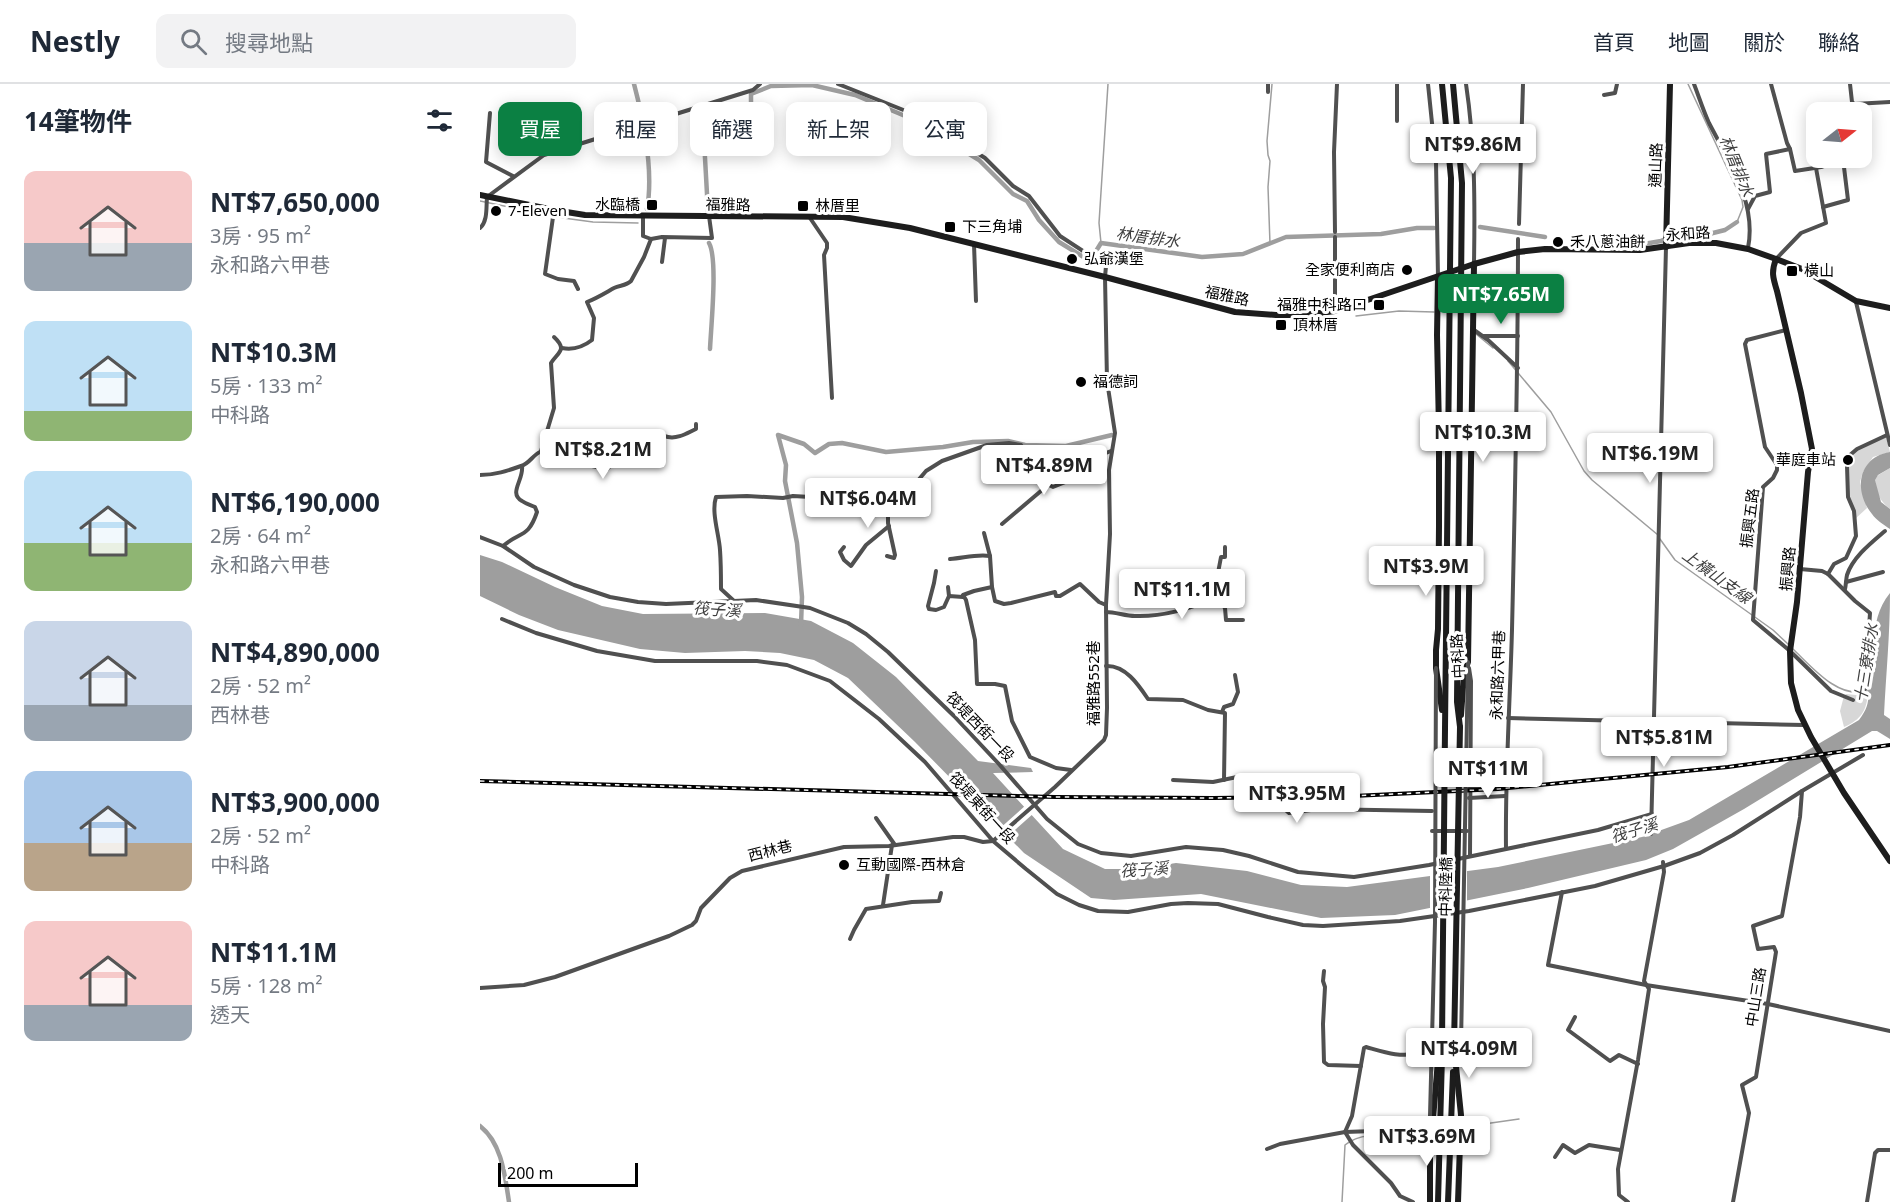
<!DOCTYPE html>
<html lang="zh-TW">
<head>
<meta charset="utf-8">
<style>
	:root { --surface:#fff; --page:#f2f2f3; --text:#1f2937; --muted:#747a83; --line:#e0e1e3; --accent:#0b8043 }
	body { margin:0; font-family:"Noto Sans","Noto Sans TC",sans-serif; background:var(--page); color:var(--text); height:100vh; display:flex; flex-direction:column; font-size:22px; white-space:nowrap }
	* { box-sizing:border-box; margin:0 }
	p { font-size:20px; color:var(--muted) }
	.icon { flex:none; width:33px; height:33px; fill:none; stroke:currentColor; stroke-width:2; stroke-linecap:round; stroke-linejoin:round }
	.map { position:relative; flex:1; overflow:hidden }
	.details { display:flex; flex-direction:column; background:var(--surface); width:480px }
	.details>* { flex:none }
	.hud { position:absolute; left:18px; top:18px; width:570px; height:54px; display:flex; gap:12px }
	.needle { width:39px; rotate:73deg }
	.buttons { position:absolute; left:1326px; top:18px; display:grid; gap:12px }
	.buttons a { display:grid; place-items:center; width:66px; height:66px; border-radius:12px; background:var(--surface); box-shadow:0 3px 15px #0003; font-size:30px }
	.scale { position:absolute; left:18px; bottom:15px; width:140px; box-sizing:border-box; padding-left:6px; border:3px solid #000; border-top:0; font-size:16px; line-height:21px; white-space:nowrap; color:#000; -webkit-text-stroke:4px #fff; paint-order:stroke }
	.price { position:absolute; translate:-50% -51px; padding:0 14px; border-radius:6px; background:#fff; color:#222; font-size:20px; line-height:39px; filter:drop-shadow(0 2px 3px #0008) }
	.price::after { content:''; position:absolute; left:50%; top:36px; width:18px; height:14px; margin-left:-9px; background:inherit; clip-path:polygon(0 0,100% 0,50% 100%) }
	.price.selected { background:var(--accent); color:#fff }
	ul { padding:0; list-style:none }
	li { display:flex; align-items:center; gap:18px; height:150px; padding:0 24px }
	li span { display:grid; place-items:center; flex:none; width:168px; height:120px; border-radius:12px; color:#555 }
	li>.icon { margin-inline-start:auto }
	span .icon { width:72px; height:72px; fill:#fffc; stroke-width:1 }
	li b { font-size:26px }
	h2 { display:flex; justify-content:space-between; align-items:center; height:72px; padding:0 24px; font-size:26px }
	.chip { padding:0 21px; border-radius:12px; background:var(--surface); box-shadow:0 3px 15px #0003; font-size:21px; line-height:54px }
	.chip.selected { background:var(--accent); color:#fff }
	header { display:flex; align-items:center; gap:36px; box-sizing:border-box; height:84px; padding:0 30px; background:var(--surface); border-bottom:2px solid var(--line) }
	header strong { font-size:28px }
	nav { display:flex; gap:33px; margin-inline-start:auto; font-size:21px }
	.search { width:420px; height:54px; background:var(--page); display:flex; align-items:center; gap:15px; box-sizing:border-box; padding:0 21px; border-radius:12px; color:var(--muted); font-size:22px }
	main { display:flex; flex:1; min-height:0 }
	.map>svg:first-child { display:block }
	.green { fill:#d7d7d7 }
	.water { fill:#9e9e9e }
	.pier { fill:#fff }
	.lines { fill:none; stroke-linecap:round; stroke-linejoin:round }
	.stream { stroke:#9e9e9e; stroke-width:1.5 }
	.canal { stroke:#9e9e9e; stroke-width:4.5 }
	.street { stroke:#505050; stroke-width:4 }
	.secondary { stroke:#1d1d1d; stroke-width:6 }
	.rail-casing { stroke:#000; stroke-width:4 }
	.rail { stroke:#fff; stroke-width:1.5; stroke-dasharray:4.5; stroke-linecap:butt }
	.street-bridge { stroke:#505050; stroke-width:4 }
	.secondary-bridge { stroke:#1d1d1d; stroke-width:6 }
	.poi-dot { fill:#000; stroke:#fff; stroke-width:2 }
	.labels { text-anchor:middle; stroke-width:6; stroke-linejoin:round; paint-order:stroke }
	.street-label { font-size:15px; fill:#000; stroke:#fff }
	.poi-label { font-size:15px; fill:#000; stroke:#fff; text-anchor:start }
	.water-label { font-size:16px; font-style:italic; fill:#3f3f3f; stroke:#fff }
</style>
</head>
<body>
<header>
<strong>Nestly</strong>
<div class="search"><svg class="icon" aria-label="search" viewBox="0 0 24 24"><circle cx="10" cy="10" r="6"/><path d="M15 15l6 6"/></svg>搜尋地點</div>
<nav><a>首頁</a><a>地圖</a><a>關於</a><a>聯絡</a></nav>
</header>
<main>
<section class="details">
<h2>14筆物件<svg class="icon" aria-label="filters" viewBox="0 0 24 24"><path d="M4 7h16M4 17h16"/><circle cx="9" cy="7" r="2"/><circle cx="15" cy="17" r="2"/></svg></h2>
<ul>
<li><span style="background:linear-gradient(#f6c9c9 60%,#9aa5b1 0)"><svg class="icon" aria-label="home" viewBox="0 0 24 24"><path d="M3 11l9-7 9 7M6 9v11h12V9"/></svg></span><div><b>NT$7,650,000</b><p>3房 · 95 m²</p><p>永和路六甲巷</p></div></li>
<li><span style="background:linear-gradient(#bfe0f5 75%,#8fb573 0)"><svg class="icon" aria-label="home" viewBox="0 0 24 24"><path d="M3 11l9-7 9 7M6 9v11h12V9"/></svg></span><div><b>NT$10.3M</b><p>5房 · 133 m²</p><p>中科路</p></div></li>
<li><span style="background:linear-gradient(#bfe0f5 60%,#8fb573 0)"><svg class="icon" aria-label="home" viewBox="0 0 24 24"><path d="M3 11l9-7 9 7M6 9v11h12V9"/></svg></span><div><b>NT$6,190,000</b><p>2房 · 64 m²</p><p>永和路六甲巷</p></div></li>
<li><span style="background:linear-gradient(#c9d6e8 70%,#9aa5b1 0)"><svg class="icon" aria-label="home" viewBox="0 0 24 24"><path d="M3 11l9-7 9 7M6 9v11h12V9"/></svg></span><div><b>NT$4,890,000</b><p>2房 · 52 m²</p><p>西林巷</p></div></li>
<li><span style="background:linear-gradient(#a9c7e8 60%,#b9a48a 0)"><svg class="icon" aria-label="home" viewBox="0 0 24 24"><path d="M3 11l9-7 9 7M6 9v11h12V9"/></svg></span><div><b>NT$3,900,000</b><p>2房 · 52 m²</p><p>中科路</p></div></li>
<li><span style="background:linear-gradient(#f6c9c9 70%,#9aa5b1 0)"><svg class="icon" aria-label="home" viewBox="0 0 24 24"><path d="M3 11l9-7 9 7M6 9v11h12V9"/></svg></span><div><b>NT$11.1M</b><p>5房 · 128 m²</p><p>透天</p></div></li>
</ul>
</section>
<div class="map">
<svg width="1410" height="1118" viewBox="0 0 1410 1118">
	<rect width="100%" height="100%" fill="#fff"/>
	<g class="green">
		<path d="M1406 352 1410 368 1393 373 1383 388 1397 392 1410 384V425C1400 417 1395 408 1395 395L1382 391 1380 398 1387 424 1375 435C1370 419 1360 383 1372 369 1380 361 1396 357 1406 352Z"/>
		<path d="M1385 608H1388C1387 626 1381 636 1364 643L1360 627 1364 612 1366 610 1376 611Z"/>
	</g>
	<g class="water">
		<path d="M1410 368V384L1398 391 1395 396 1401 418 1410 425V445C1404 441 1396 436 1392 430 1373 407 1378 373 1410 368Z"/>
		<path d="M0 471 22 478 75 503 122 522 163 530 285 529 331 537 373 559 416 593 498 677 551 684 553 688 513 689 583 765 625 785H657L696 779 767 787 821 801 867 803 1018 783 1162 753 1209 736 1379 636C1387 625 1388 621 1389 608L1387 607C1400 574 1385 540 1410 509 1410 550 1406 591 1404 631L1410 635V655L1397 647H1392L1264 725 1193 765 1166 776 1048 804 915 831 841 834 721 810 634 816 611 814 544 769 435 658 368 594 334 576 300 569 265 567 205 569 160 565 78 546 39 531 0 512Z"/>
	</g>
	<g class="pier">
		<path d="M546 721 554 729 526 754 518 746Z"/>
		<path d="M987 784V820L970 823V787Z"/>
		<path d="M967 787 966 824 950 827V789Z"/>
	</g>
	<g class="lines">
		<g class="stream">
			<path d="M1208 0 1262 116 1263 123 1257 138"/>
			<path d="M0 117 71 132"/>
			<path d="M76 133 113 138 158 139"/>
			<path d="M621 159 619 139 628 0"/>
			<path d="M790 160 788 103 790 77 788 71 787 57 792 0"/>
			<path d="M876 232 919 227 954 228"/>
			<path d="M996 250 1013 264"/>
			<path d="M1028 277 1071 328 1104 387 1112 396 1178 451"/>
			<path d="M1180 455 1195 476 1293 546 1308 560"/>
			<path d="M1313 565C1332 583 1358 615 1386 607"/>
			<path d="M983 1043 1039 1035"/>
			<path d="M862 1118 865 1061C886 1044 922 1054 949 1049"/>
		</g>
		<g class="canal">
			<path d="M154 0C164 38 174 86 167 125"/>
			<path d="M228 128 224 56 226 41 230 38 256 32 264 29 271 24V10L291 2 332 1 375 11 449 42 465 55 499 76 533 110 547 117 559 136 579 158 610 177 621 159 722 173 763 170 806 153 901 150 937 144H954"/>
			<path d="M1000 143 1065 153"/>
			<path d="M229 159C238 175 231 242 230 265"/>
			<path d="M1114 159 1158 161 1181 157 1210 147 1229 150 1245 146 1257 138"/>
			<path d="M321 541 322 513 317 459 305 397 306 381 298 351 324 360 335 369 349 360 362 359 406 368 463 363 493 358 528 357 545 361 586 362 632 351"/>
			<path d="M0 1042C22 1059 25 1092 29 1118"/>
		</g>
		<g class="street">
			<path d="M358 0 451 37 470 52 505 74 533 102 549 112 580 152 626 182 625 193 627 297 635 349 629 386 630 450 626 521 627 624 626 651 624 656 575 703 513 757"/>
			<path d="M948 0 956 78 958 193"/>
			<path d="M986 0C995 60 995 119 994 179"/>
			<path d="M1214 0C1219 13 1223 26 1229 39 1249 78 1277 119 1268 164"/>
			<path d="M1291 0 1307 59 1310 65 1315 87 1341 83 1366 74"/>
			<path d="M1370 0 1372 18 1374 20 1410 18"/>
			<path d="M788 8V0"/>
			<path d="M1124 11 1135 9 1137 0"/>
			<path d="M1356 22 1357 28"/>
			<path d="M10 29 6 78 33 92"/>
			<path d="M1330 30 1336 59"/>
			<path d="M917 37V0"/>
			<path d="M1339 74 1341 83"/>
			<path d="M1343 123 1368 116 1363 75"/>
			<path d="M1268 125 1275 112 1290 108 1286 70 1310 65"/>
			<path d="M74 126 65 190 78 195 94 197 98 205"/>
			<path d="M330 134 347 159V164L344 171 352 314"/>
			<path d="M1039 140 1043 0"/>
			<path d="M0 144C8 137 6 123 7 113L64 71 273 6 280 0"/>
			<path d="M855 148 854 68 857 0"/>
			<path d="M171 155 182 153 232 154 229 132"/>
			<path d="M494 160 496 217"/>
			<path d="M1296 175 1321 149 1346 139 1336 84"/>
			<path d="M182 178 185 154"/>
			<path d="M1376 218 1410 361"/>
			<path d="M855 227V153"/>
			<path d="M994 246 1008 256 1038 284"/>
			<path d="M1306 246 1267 256 1265 260 1285 363 1297 381V386L1293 394 1283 403 1273 536 1310 567 1351 607 1373 616"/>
			<path d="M1003 252H1038"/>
			<path d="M82 264C92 266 103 263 112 256L114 234 107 218C117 214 125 209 134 204 140 201 146 202 151 197L164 173 171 155 163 152V132"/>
			<path d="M61 367 74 324 71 279C78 268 88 266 74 253"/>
			<path d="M0 391C15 391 27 387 41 382 49 380 53 371 60 368 69 364 89 368 96 375L97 379 127 385 164 347C174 346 179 351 188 353 198 355 207 349 216 345V340"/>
			<path d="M522 440 568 401"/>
			<path d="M504 449 510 472 512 503"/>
			<path d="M0 453 23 462 54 483 94 501 130 513 158 518 186 520 276 516 330 524 368 539 386 550 408 568 474 632 518 679 567 735 598 760 621 769 651 772 706 763 743 766 769 772 818 788 874 793 949 781 1118 746 1172 730"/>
			<path d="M23 462C40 447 48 455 57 428L55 423C51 421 46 420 42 417 28 409 44 396 42 382"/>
			<path d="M364 463 360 468 364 476 371 482 386 461 409 442"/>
			<path d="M407 472 414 474 415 471 408 439V421"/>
			<path d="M470 475C484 474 496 470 510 472"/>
			<path d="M965 481H989"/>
			<path d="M1320 485 1342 487 1348 490 1375 517 1390 529 1385 605"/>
			<path d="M456 487 454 499 448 522 449 525 456 526 464 523 469 512 483 513"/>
			<path d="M1348 490 1354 480 1366 474 1376 452 1374 427 1368 413 1367 382 1370 371 1377 365 1407 351"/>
			<path d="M1366 498 1403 488"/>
			<path d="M468 503 469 512"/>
			<path d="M1365 505C1366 501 1366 495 1367 491 1373 473 1391 459 1405 447"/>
			<path d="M735 513 734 510 741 473H745V463"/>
			<path d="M253 516 241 505C241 492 241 480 240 466 239 450 231 428 236 413L267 412 303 414 313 412 382 416 386 421H408L414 416 424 413 446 387 462 377 507 361 529 359 541 361C545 367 545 373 548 380 552 388 565 400 573 403L593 395 608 376 631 367"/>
			<path d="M626 528C636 528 645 532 655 532 681 533 712 525 735 513L745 524 746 536H763"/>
			<path d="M22 535 56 549 117 567 175 577H277L307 581 350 597 399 635 445 678 513 757 546 785 577 810 599 821 618 827 648 828 691 820 708 819 738 820 788 833 823 841 843 842 920 837 989 827 1115 802 1184 782 1220 769 1253 751 1322 707"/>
			<path d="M626 582C645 581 658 600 668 615L703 616 728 626 745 629 744 696"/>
			<path d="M989 584 991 597 990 772"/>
			<path d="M742 628 744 623 753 620 758 608 755 591"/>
			<path d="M1028 634 1324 641"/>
			<path d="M591 686 576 684 550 673 532 637 525 602 515 600H497L495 556 486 516 483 511 494 507 512 503 515 517 524 520 531 519 575 508 576 512H580L600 500 619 518 626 521"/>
			<path d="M693 696 733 698 757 693 799 720 809 729 838 725 952 727"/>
			<path d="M989 705 1025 704"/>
			<path d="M989 714 1025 712"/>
			<path d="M396 734 415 761"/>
			<path d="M952 747H987"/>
			<path d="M1171 750 1186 163"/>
			<path d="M1026 764C1025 691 1030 619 1032 546 1035 416 1038 285 1038 155"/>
			<path d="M1082 808 1068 881 1166 901 1288 920 1410 947"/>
			<path d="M403 821 412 761"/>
			<path d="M370 855 374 846 386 825 432 818 459 817 461 809"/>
			<path d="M844 887 843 897 845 903 843 940 844 978 848 981 881 982"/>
			<path d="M0 904 44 901 75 893 189 852 212 841 216 837 221 824 250 794 262 787 364 763 409 762 473 753H484L503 758 513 757"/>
			<path d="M1095 933 1088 946 1130 977 1139 971 1158 980"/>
			<path d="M787 1065 800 1060 865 1048 949 1045"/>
			<path d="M1075 1073 1083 1061 1095 1069 1109 1061 1140 1066"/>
			<path d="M933 1118 920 1112 911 1099 873 1061 865 1048 872 1032 884 964 886 963C904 968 921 974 938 969L941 958"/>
			<path d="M1148 1118 1139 1111 1138 1085 1158 976 1169 905 1164 897 1184 788 1183 778"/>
			<path d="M1253 1118 1269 1029 1262 1001 1276 993 1296 868 1294 863 1278 865 1273 842 1302 832 1320 733 1322 707 1383 671"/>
			<path d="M1387 1118 1395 1069 1398 1066H1410"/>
		</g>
		<g class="secondary">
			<path d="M962 0 971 94 965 645"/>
			<path d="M973 0 982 99 977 618 980 643"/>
			<path d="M0 111 74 126 105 131 363 133 430 144 625 193 755 228 796 231H824L855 227 994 180 1038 168 1065 165 1160 166 1209 159H1236L1268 165 1296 175 1322 185 1376 217 1410 224"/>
			<path d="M1186 163 1190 0"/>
			<path d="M1296 175C1291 188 1293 194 1297 207L1321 309 1332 365 1328 388 1317 518 1310 567 1311 599 1318 626 1331 653 1364 709 1410 777"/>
			<path d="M958 193 957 251 959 346V442L958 545 956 566V584L962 626"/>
			<path d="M981 631 984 589 988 578 994 180"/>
			<path d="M974 963 981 1031 978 1118"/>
			<path d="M950 1118V1069L958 977 962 958"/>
			<path d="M958 1118 962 972"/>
			<path d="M968 1118 973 988"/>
		</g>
		<defs>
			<path id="rail" d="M0 697 575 713 733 714 873 712 1018 705 1248 683 1410 661"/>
		</defs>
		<use href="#rail" class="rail-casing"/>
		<use href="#rail" class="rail"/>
		<g class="street-bridge">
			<path d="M981 960 988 578"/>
			<path d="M950 1032 955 838 956 584"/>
		</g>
		<g class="secondary-bridge">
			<path d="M962 958 965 645"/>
			<path d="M974 963 980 643"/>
		</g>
	</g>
	<g class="poi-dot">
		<rect x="166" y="115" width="12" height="12" rx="3"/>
		<rect x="317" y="116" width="12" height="12" rx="3"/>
		<circle cx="16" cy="127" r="6"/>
		<rect x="464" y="137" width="12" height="12" rx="3"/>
		<circle cx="1078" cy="158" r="6"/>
		<circle cx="592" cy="175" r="6"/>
		<circle cx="927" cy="186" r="6"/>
		<rect x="1306" y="181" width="12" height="12" rx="3"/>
		<rect x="893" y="215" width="12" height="12" rx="3"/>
		<rect x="795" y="235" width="12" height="12" rx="3"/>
		<circle cx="601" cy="298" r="6"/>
		<circle cx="1368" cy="376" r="6"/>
		<circle cx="364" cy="781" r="6"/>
	</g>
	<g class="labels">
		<g class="street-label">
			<text transform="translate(1176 81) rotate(-88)" y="5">通山路</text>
			<text transform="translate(248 121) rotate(1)" y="5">福雅路</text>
			<text transform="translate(1208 150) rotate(-4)" y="5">永和路</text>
			<text transform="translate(747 212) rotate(12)" y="5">福雅路</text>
			<text transform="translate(1270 434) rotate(-83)" y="5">振興五路</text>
			<text transform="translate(1308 485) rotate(-85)" y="5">振興路</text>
			<text transform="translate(978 572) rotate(-93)" y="5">中科路</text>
			<text transform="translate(1018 591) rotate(-88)" y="5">永和路六甲巷</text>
			<text transform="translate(614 599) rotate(-90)" y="5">福雅路552巷</text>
			<text transform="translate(500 643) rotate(46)" y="5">筏堤西街一段</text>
			<text transform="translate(502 724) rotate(48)" y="5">筏堤東街一段</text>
			<text transform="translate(290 767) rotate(-14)" y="5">西林巷</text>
			<text transform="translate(966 803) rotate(-89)" y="5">中科陸橋</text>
			<text transform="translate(1276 913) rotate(-81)" y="5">中山三路</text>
		</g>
		<g class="poi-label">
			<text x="160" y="126" text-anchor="end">水臨橋</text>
			<text x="335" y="127">林厝里</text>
			<text x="28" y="132">7-Eleven</text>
			<text x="482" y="148">下三角埔</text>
			<text x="1090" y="163">禾八蔥油餅</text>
			<text x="604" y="180">弘爺漢堡</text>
			<text x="915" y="191" text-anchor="end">全家便利商店</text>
			<text x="1324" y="192">橫山</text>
			<text x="887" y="226" text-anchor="end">福雅中科路口</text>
			<text x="813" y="246">頂林厝</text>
			<text x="613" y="303">福德詞</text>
			<text x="1356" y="381" text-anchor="end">華庭車站</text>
			<text x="376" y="786">互動國際-西林倉</text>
		</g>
		<g class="water-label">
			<text transform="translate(1257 82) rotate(68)" y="6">林厝排水</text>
			<text transform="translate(668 153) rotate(8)" y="6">林厝排水</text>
			<text transform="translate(1237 492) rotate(36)" y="6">上橫山支線</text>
			<text transform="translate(237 525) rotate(4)" y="6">筏子溪</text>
			<text transform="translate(1386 579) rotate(-81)" y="6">十三寮排水</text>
			<text transform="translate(1154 746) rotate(-17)" y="6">筏子溪</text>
			<text transform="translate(664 785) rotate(-4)" y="6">筏子溪</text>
		</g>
	</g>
</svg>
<div class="buttons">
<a><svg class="needle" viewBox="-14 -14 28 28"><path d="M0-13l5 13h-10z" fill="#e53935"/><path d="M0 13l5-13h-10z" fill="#747a83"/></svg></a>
</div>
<div class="scale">200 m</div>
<b class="price" style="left:993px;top:91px">NT$9.86M</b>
<b class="price selected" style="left:1021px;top:241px">NT$7.65M</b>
<b class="price" style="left:1003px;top:379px">NT$10.3M</b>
<b class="price" style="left:123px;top:396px">NT$8.21M</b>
<b class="price" style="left:1170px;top:400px">NT$6.19M</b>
<b class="price" style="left:564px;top:412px">NT$4.89M</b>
<b class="price" style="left:388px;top:445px">NT$6.04M</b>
<b class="price" style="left:946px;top:513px">NT$3.9M</b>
<b class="price" style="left:702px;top:536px">NT$11.1M</b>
<b class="price" style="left:1184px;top:684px">NT$5.81M</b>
<b class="price" style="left:1008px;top:715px">NT$11M</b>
<b class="price" style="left:817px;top:740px">NT$3.95M</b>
<b class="price" style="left:989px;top:995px">NT$4.09M</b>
<b class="price" style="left:947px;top:1083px">NT$3.69M</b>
<div class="hud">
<a class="chip selected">買屋</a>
<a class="chip">租屋</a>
<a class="chip">篩選</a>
<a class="chip">新上架</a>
<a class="chip">公寓</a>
</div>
</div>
</main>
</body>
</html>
